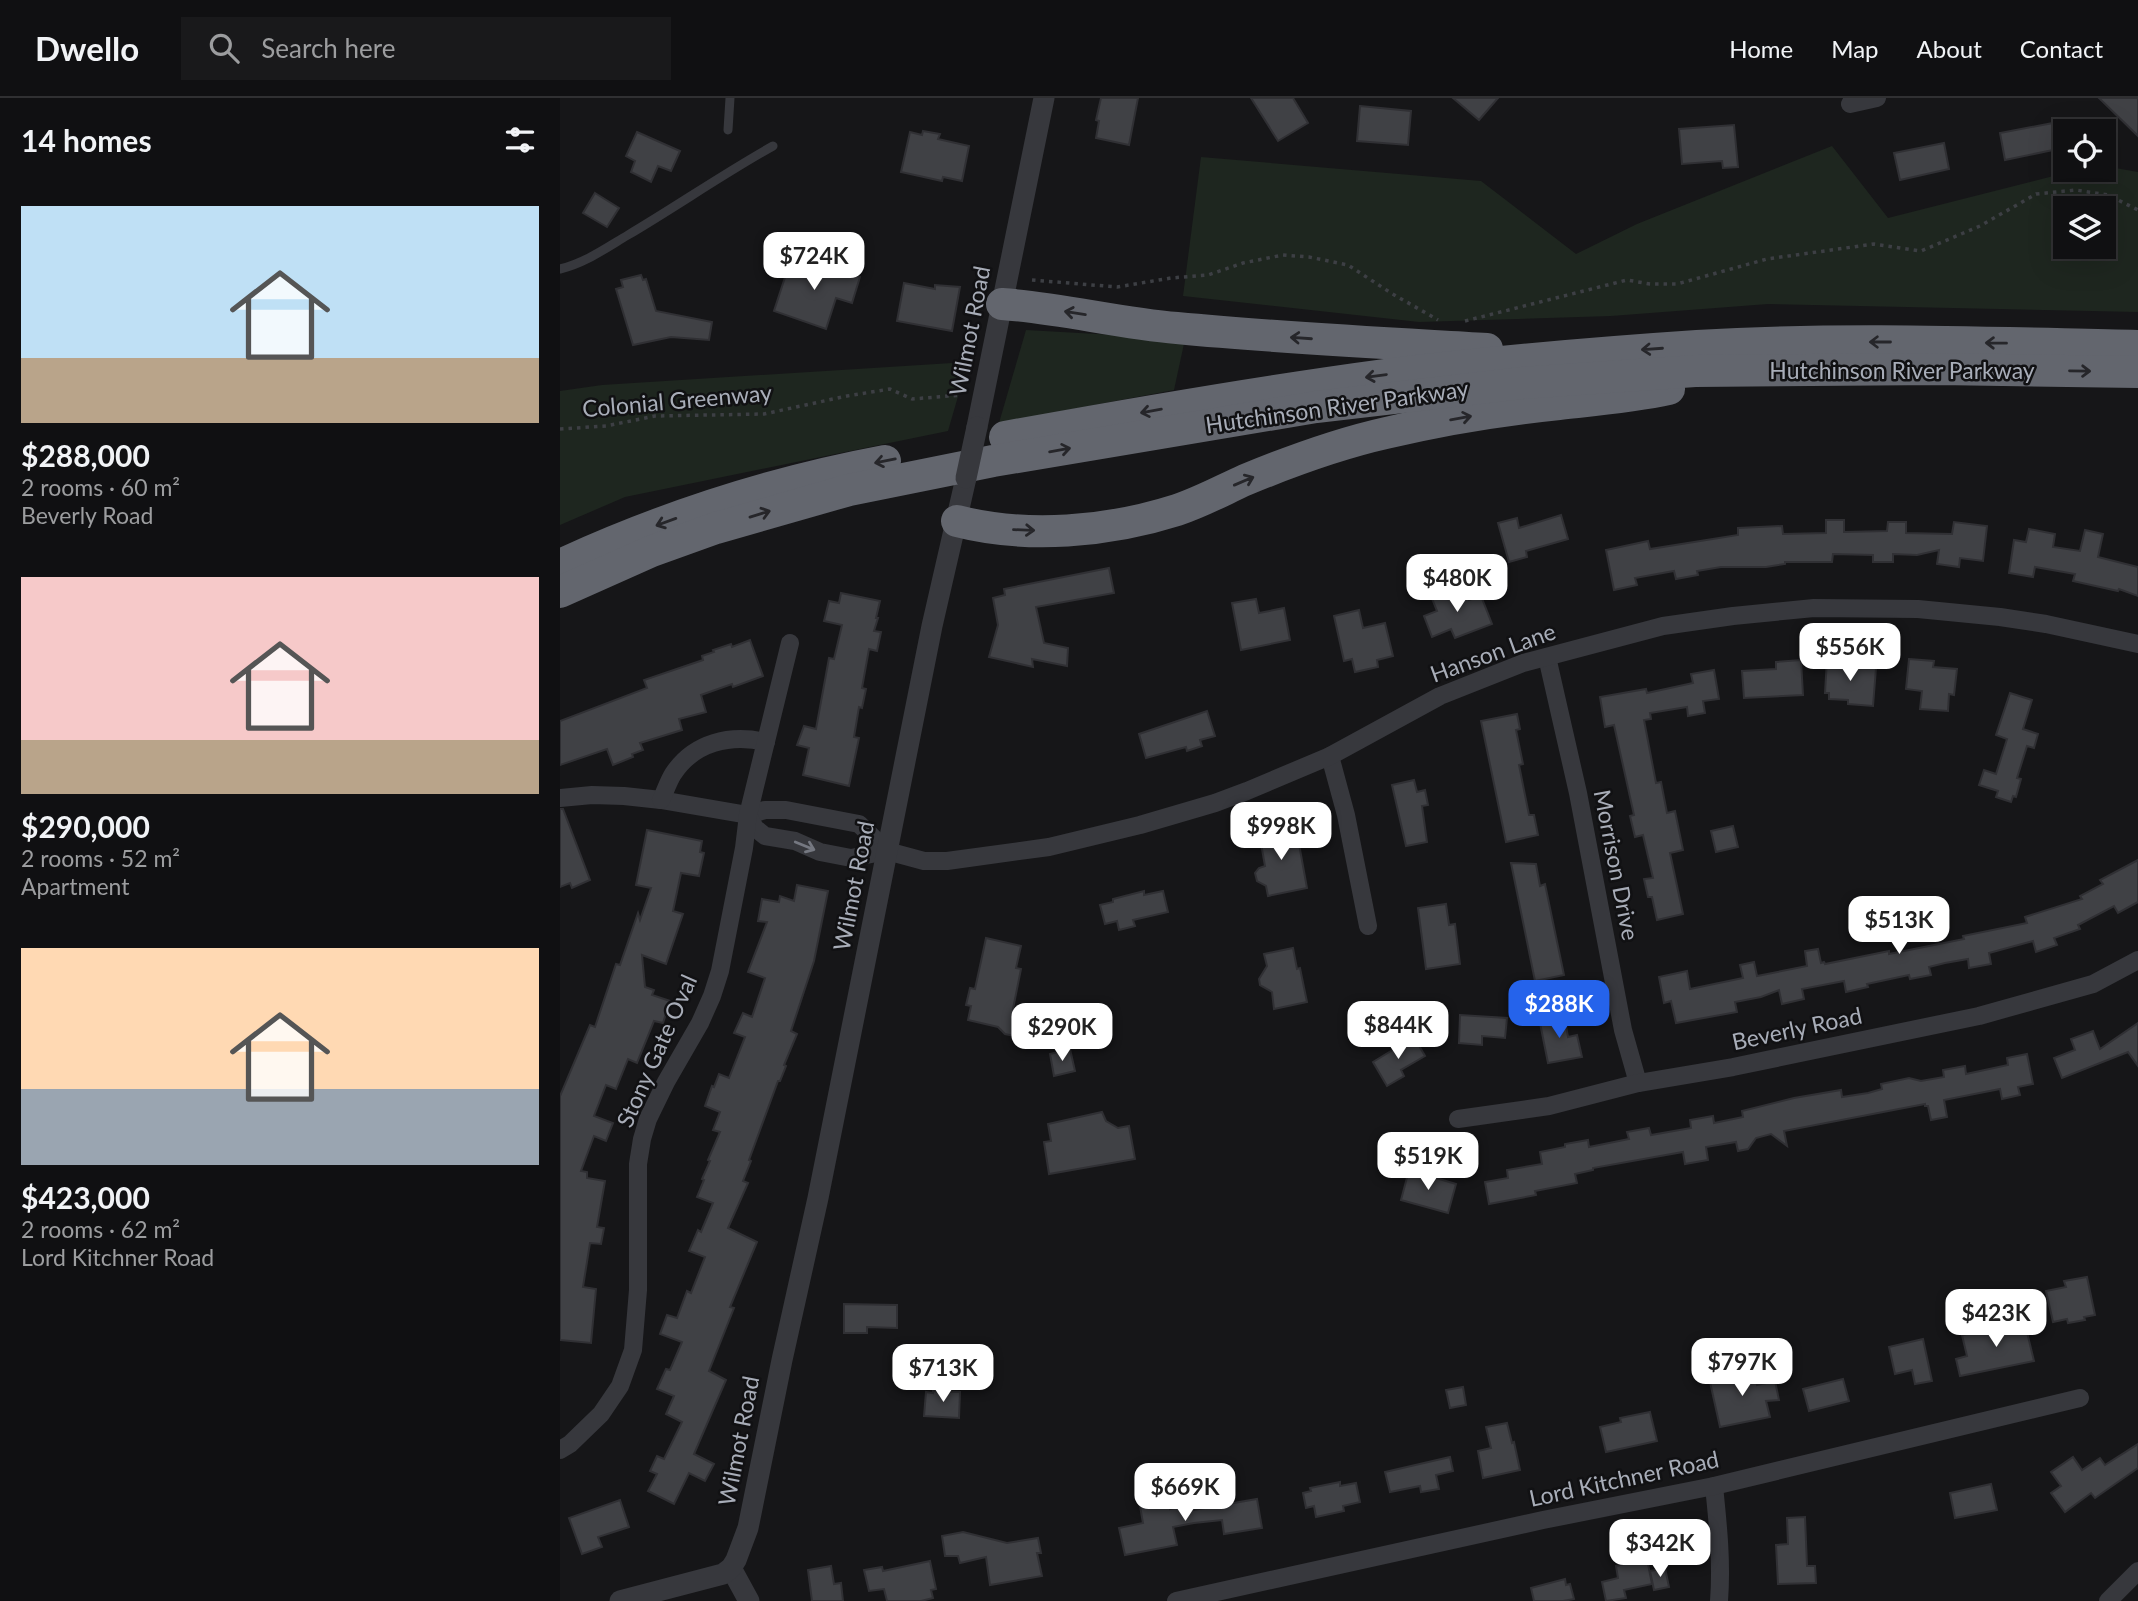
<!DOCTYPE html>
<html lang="en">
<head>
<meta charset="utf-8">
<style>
	:root { --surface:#101012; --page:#19191b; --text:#f1f3f6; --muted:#9c9d9f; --line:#303032; --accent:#2563eb }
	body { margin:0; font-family:Lato,sans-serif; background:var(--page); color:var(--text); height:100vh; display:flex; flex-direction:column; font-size:26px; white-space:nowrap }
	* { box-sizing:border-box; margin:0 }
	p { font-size:23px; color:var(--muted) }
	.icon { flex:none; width:38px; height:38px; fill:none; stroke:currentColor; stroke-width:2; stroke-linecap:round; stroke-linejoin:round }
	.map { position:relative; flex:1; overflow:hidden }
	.details { display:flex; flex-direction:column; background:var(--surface); width:560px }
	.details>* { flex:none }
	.buttons { position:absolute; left:1493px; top:21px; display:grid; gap:14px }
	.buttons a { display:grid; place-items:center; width:63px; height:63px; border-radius:0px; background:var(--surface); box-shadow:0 7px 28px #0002,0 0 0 2px var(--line); font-size:35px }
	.price { position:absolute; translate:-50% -60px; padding:0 16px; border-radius:14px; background:#fff; color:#222; font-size:23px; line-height:46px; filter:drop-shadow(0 2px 4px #0008) }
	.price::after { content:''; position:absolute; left:50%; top:42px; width:21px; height:16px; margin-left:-10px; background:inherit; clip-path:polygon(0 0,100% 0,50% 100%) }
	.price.current { background:var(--accent); color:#fff }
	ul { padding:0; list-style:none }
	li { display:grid; align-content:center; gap:14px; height:371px; padding:0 21px }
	li span { display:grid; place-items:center; height:217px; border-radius:0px; color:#555 }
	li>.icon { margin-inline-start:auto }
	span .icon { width:126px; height:126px; fill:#fffc; stroke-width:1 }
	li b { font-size:30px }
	h2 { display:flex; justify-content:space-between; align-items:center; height:84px; padding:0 21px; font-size:30px }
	header { display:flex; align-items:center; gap:42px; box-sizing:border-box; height:98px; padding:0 35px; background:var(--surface); border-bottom:2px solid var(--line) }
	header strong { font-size:33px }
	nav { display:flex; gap:38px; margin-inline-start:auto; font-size:24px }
	.search { width:490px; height:63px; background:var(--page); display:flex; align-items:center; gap:18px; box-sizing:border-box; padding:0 24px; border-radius:0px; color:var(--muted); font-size:26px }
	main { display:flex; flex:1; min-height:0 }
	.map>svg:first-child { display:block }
	.green { fill:#1e261f; fill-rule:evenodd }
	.building { fill:#404145; stroke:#303034; stroke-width:2 }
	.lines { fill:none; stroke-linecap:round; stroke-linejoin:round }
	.path { stroke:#3d3f44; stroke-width:3.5; stroke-dasharray:3.5 5; stroke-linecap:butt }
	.service { stroke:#37383d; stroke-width:9 }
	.minor { stroke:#37383d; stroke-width:18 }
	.tertiary { stroke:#37383d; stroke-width:21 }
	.motorway { stroke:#63666e; stroke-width:32 }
	.tertiary-bridge { stroke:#37383d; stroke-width:21 }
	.oneway { stroke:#26262a }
	.oneway2 { stroke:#757881 }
	.labels { text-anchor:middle; stroke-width:5; stroke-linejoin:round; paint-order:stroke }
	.street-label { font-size:23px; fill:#a8adb8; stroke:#111113 }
</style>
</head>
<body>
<header>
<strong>Dwello</strong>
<div class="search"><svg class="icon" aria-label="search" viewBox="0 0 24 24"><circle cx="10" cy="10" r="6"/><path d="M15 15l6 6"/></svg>Search here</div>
<nav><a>Home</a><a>Map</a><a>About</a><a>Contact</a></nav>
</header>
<main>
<section class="details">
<h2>14 homes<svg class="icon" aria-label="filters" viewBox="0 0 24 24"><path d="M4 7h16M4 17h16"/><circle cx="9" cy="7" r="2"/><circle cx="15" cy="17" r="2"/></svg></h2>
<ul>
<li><span style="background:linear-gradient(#bfe0f5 70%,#b9a48a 0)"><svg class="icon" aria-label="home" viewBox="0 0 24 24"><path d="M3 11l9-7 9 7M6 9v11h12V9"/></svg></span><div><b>$288,000</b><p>2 rooms · 60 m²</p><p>Beverly Road</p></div></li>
<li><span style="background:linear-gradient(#f6c9c9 75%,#b9a48a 0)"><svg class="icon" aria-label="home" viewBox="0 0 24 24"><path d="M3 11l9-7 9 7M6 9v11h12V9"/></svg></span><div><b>$290,000</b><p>2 rooms · 52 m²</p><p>Apartment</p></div></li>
<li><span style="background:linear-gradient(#ffd9b3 65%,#9aa5b1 0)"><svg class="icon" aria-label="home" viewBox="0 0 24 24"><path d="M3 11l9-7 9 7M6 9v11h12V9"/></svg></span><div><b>$423,000</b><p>2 rooms · 62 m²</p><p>Lord Kitchner Road</p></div></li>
</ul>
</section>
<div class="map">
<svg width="1578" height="1503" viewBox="0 0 1578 1503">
	<rect width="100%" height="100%" fill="#161618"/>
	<g class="green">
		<path d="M1272 48 1328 120 1517 72H1544V68L1578 74V214L1208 206 1051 218 859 224 623 198 641 59 921 83 1016 156 1077 126ZM1505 110H1544V149H1505Z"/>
		<path d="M466 232 625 241 614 292 439 325Z"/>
		<path d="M408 264 388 333 65 399 0 427V293L42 287Z"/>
	</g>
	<g class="building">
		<path d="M541 0H578L569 47 536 40 539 23 536 22Z"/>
		<path d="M691 0H733L748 25 718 43Z"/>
		<path d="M893 0H938L919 22Z"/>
		<path d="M1539 0H1578V38Z"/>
		<path d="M800 8 851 13 848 47 797 43Z"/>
		<path d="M1493 25 1498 51 1445 62 1440 35Z"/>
		<path d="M1174 27 1178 69 1163 70 1162 63 1122 66 1119 31Z"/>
		<path d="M363 33 380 36 378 41 409 48 402 83 383 79 382 83 341 74 350 34 362 37Z"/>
		<path d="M77 34 120 53 111 73 98 68 91 84 71 74 75 63 66 58Z"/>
		<path d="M1384 45 1389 71 1340 82 1334 55Z"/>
		<path d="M35 95 59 110 47 129 23 115Z"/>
		<path d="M243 160 300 179 292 205 276 200 266 231 214 213 231 161 242 165Z"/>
		<path d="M81 177 83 182 86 181 96 213 152 224 149 242 111 239 73 247 56 191 63 189 61 182Z"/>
		<path d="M344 185 375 191V187L400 189 392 233 337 223Z"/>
		<path d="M1001 417 1008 441 966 453 967 459 949 464 938 425 957 420 959 430Z"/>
		<path d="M1266 422H1284V434L1327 433 1328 424H1346V435L1392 436 1394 424 1427 428 1423 463 1400 460 1399 469 1377 466 1379 452 1357 457 1333 456V464H1313V457L1273 456 1272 464H1225V466L1206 469H1161L1137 473 1138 477 1116 481 1114 473 1075 480 1077 487 1054 492 1046 452 1088 443 1090 451 1178 437V430L1222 428 1223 436 1266 435Z"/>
		<path d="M1469 431 1495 436 1493 449 1520 453 1525 432 1543 436 1538 459 1578 469V498L1559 491 1558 493 1513 483 1515 476 1475 469 1473 479 1449 475 1454 442 1466 444Z"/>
		<path d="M549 470 554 495 476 509 484 545 508 550 507 568 472 561 473 569 429 559 438 527 433 500 445 497 444 491Z"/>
		<path d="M883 488 888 501 906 494 909 502 921 498 932 526 895 540 891 531 872 539 864 518 877 513 869 493Z"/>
		<path d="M281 495 320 503 316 520H318L314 533 321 534 317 553 309 551 302 590 306 591 302 610 299 609 294 639 299 640 289 688 243 677 249 650 237 647 244 628 256 631 269 560 274 561 282 527 264 523 269 503 279 505Z"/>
		<path d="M696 501 699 515 724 510 730 542 681 552 672 505Z"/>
		<path d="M799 512 803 530 825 525 833 558 817 562 818 569 795 574 792 561 784 563 774 518Z"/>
		<path d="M190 542 203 578 173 589 172 586 141 597 146 614 119 621 122 632 80 645 83 652 72 656 73 659 53 667 47 651 0 667V623L87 590 84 582 143 562 142 558 154 554 153 552 171 546 172 549Z"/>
		<path d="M1267 561 1293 563 1292 568 1316 570 1313 608 1288 606V602L1269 601V595H1265Z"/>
		<path d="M1349 561 1374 563 1373 569 1397 571 1394 597 1389 596 1388 613 1360 611 1362 593 1346 591Z"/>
		<path d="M1241 562 1243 597 1184 600 1182 573 1216 571V564Z"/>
		<path d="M1154 572 1159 601 1143 603 1145 615 1128 618 1127 609 1090 615 1091 621 1084 622 1096 685 1101 684 1107 715 1115 713 1123 752 1110 755 1123 816 1097 822 1092 799H1088L1084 781 1093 780 1083 737 1075 739 1070 718 1074 717 1054 627 1045 629 1040 599 1086 591 1087 595 1133 585 1131 576Z"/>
		<path d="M1450 595 1472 602 1463 631 1478 636 1474 650 1467 648 1457 680 1461 681 1456 699 1453 698 1451 704 1436 699 1438 693 1419 687 1424 672 1436 676 1447 641 1436 637Z"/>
		<path d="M647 613 655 638 640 642 642 648 627 653 626 649 586 660 579 636Z"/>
		<path d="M957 616 960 631 956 632 963 666 959 667 969 717H974L978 737 946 744 921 623Z"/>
		<path d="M854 682 857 694 865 692 868 707 862 708 867 744 846 748 832 687Z"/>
		<path d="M0 711H3L30 782 12 790 10 785 0 789Z"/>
		<path d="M729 728 730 736 737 735 747 790 708 798 706 788 697 783 695 775 699 770 705 768 699 734Z"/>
		<path d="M1173 728 1178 749 1156 754 1151 733Z"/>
		<path d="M87 732 142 743 140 754 144 755 139 778 121 775 113 813 123 816 106 866 82 857 85 889 94 892 92 897 110 903 103 925 94 923 77 965 68 961 56 991 46 987 34 1018 53 1025 46 1043 34 1038 21 1073 27 1074V1080L45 1083 37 1129 44 1130 41 1146 30 1145 23 1189 36 1191 31 1245 0 1242V998L30 927 35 929 56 866 60 867 78 815 80 822 91 790 76 787Z"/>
		<path d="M1578 762V804L1558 815 1554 808 1518 827 1520 831 1494 840 1497 847 1476 854 1473 843 1429 855 1431 866 1409 870 1408 861 1385 865 1369 869 1371 877 1350 881 1349 877 1307 886 1308 889 1286 894 1284 883 1242 891 1244 901 1222 906 1219 892 1201 899 1175 904 1177 914 1116 925 1111 903 1104 905 1099 879 1127 873 1130 891 1183 880 1180 867 1194 864 1197 878 1247 868 1245 853 1258 851 1261 865 1264 864 1265 866 1329 853V856L1404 841 1403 838 1467 825 1465 819 1522 801 1520 798 1543 786 1540 782Z"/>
		<path d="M951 765 976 766 980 788 985 786 1004 877 975 883Z"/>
		<path d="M237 787 268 793 254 863 231 933 237 936 224 967 226 968 220 983H218L189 1062 191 1063 183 1083 188 1085 168 1130 197 1144 170 1209 174 1210 149 1273 166 1282 134 1356 154 1366 145 1383 129 1375 114 1406 88 1393 97 1376 90 1373 97 1358 104 1361 122 1324 106 1316 114 1298 97 1291 106 1271 110 1272 122 1244 100 1236 107 1217 117 1220 127 1193 131 1195 145 1159 129 1153 138 1132 141 1134 153 1105 137 1099 144 1082 142 1081 150 1063 148 1062 160 1034 153 1032 160 1014 145 1008 152 988 154 989 159 976 169 980 185 939 174 935 183 915 192 919 205 880 188 874 207 824 198 823 202 801 219 804 220 798 234 803Z"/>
		<path d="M584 793V797L603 793 608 814 573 822 575 828 559 832 557 823 545 826 540 807 553 804V801Z"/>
		<path d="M886 806 889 827 895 826 900 866 866 871 858 810Z"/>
		<path d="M426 840 461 848 456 870 461 871 453 911 463 913 458 934 454 938 445 936 438 929 408 922 411 908 406 907 410 890 415 891Z"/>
		<path d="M733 850 737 871 740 870 747 904 714 911 712 894 700 887 699 881 707 868 704 856Z"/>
		<path d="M1004 916 1008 939 1017 937 1022 959 988 965 979 920Z"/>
		<path d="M900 917 947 920 945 940 922 938V947L899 945Z"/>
		<path d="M1578 925V968L1568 954 1502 980 1494 960 1515 952 1511 941 1533 933 1540 951Z"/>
		<path d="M854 939 865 958 841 972 844 978 827 988 813 964Z"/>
		<path d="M510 951 515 973 494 978 490 956Z"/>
		<path d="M1467 956 1473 986 1458 989 1460 997 1442 1001 1440 991 1384 1002 1387 1019 1371 1022 1368 1008H1365V1006L1224 1033 1227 1048 1211 1036 1196 1040 1188 1051 1178 1053 1176 1044 1146 1049 1148 1062 1125 1066 1123 1054 1033 1070V1072L1015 1076 1017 1085 975 1093 976 1097 929 1106 925 1084 948 1080 947 1072 982 1066 980 1054 1005 1049V1046L1028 1042 1029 1049 1069 1041 1067 1034 1089 1030 1091 1037 1131 1030 1130 1022 1153 1018 1154 1025 1183 1019 1182 1013 1234 1000 1281 992 1282 999 1308 995 1322 991 1321 986 1349 980 1361 983 1384 979 1383 972 1405 968 1406 976 1448 967 1447 960Z"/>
		<path d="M542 1014 546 1023 558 1030 569 1028 575 1061 489 1076 484 1044 491 1043 488 1026Z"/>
		<path d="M849 1072 896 1086 888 1115 841 1102Z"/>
		<path d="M1527 1179 1535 1217 1524 1219 1525 1222 1508 1225 1507 1221 1493 1224 1486 1193 1506 1189 1504 1183Z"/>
		<path d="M284 1206 337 1207V1230L307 1229V1235H284Z"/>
		<path d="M1464 1222 1474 1263 1400 1278 1396 1261 1407 1258 1402 1237Z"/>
		<path d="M1363 1241 1372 1283 1355 1286 1352 1272 1335 1276 1329 1249Z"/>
		<path d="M1194 1271 1197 1287 1215 1283 1219 1302 1206 1303 1210 1319 1160 1329 1150 1284 1164 1281V1277Z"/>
		<path d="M1283 1281 1289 1303 1249 1313 1243 1291Z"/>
		<path d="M903 1289 906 1307 890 1310 886 1292Z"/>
		<path d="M373 1293 400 1294 399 1320 364 1318 366 1294 373 1295Z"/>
		<path d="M1090 1314 1097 1343 1046 1354 1040 1329 1061 1324 1060 1320Z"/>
		<path d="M947 1325 952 1345 954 1344 960 1372 923 1380 918 1353 931 1350 926 1329Z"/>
		<path d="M1578 1346V1370L1535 1400 1531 1395 1505 1414 1491 1395 1501 1388 1491 1374 1513 1359 1522 1372 1540 1360 1545 1367Z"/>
		<path d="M890 1359 893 1373 876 1377 879 1391 861 1394 860 1388 830 1394 825 1374Z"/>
		<path d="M780 1384V1388L796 1385 800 1404 783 1408 784 1413 756 1419 754 1408 746 1410 743 1395 751 1393 750 1390Z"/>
		<path d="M1431 1386 1437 1412 1395 1420 1390 1395Z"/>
		<path d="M697 1401 702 1430 664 1436 662 1422 634 1425 613 1429 617 1447 565 1457 559 1430 583 1425 580 1408 606 1402 610 1411 632 1406 633 1412Z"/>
		<path d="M60 1402 69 1429 38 1439 42 1449 22 1456 9 1420Z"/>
		<path d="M1245 1419 1247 1468H1255L1256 1485 1218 1486 1216 1447 1228 1446 1227 1420Z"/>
		<path d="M403 1434 447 1445 478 1440 481 1455H477L482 1478 430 1487 426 1459 400 1465 398 1458H385L382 1438Z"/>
		<path d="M1087 1461 1092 1486 1064 1492 1066 1500 1046 1503 1042 1484 1058 1480 1056 1468Z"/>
		<path d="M370 1463 376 1491 371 1492 373 1500 361 1503H327L324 1491 309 1493 304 1472 322 1469 323 1473Z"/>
		<path d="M271 1468 274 1486 281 1485 283 1503H252L248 1472Z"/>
		<path d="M1105 1470 1109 1489 1094 1492 1090 1473Z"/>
		<path d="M1005 1481 1006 1487 1010 1486 1014 1501 1003 1503H974L971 1490Z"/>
	</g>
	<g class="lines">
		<g class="path">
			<path d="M472 182 557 189 611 180 648 177 683 165 723 157 749 159 788 167 831 195 878 222"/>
			<path d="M905 223 1067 182 1090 186H1117L1207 161 1314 146 1361 153 1420 128 1476 96 1516 92 1548 97 1578 112"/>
			<path d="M0 331 46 328 95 318 204 316 287 298 330 291 352 301 402 297"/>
		</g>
		<g class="service">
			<path d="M168 32 170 0"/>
			<path d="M0 171C25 165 46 150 68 137 117 108 163 76 213 48"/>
		</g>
		<g class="minor">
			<path d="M1290 6 1317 0"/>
			<path d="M987 559 1018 695 1063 932 1078 985"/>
			<path d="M770 658 786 717 808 828"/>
			<path d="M0 700 32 697 64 698 101 702 188 717 205 712H226L299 726 327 753"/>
			<path d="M101 702C105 694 108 684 113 676 134 644 170 636 206 644"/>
			<path d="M188 717 195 730 205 738 235 743 260 754 291 760 327 753 364 763H387L489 749 580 727 655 705 687 693 770 658 880 598 963 565 1103 528 1173 518 1254 510 1358 511 1440 519 1486 526 1578 546"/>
			<path d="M898 1021 989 1008 1078 985 1173 969 1419 918 1533 886 1578 862"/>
			<path d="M0 1352 10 1346 41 1316 60 1288 73 1252 78 1192V1066L82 1041 88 1021 106 984 140 925 152 898 160 873 184 750 188 717 230 545"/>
			<path d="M1154 1388C1158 1427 1162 1464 1159 1503"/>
			<path d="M616 1503 983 1422 1154 1388 1520 1300"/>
			<path d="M1548 1503 1578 1473"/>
		</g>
		<g class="tertiary">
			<path d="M417 329 484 0"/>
			<path d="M171 1470 189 1503"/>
			<path d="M60 1503 163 1476 171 1470 176 1462 188 1430 222 1262 258 1100 372 528 406 380"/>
		</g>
		<g class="motorway">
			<path d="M442 206C500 210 558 225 617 230 720 240 824 245 927 251"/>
			<path d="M445 339C571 316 697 294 824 277 928 264 1033 255 1137 248 1284 239 1431 245 1578 248"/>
			<path d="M397 423C467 441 548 434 617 412 641 404 663 392 685 382 731 363 777 346 826 335 883 321 941 312 999 306 1036 302 1073 299 1109 291"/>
			<path d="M0 467C104 419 213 384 325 363"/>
			<path d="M0 494 92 453 156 430 289 392 433 363 756 309 962 285 1135 273 1380 271 1578 274"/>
		</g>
		<path class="tertiary-bridge" d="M406 380 417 329"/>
	</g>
	<defs><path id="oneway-shaft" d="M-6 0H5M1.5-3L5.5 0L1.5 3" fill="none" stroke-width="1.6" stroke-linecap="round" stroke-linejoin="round" transform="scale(1.75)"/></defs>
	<g class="oneway">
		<use href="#oneway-shaft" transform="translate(515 215) rotate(-171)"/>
		<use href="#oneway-shaft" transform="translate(741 240) rotate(-176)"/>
		<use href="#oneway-shaft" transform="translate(1320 244) rotate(-180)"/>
		<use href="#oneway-shaft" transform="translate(1436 245) rotate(-179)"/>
		<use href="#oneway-shaft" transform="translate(1092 251) rotate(176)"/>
		<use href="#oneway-shaft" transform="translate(1520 273) rotate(1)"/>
		<use href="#oneway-shaft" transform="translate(816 278) rotate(172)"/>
		<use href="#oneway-shaft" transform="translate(591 313) rotate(170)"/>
		<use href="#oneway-shaft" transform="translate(901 320) rotate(-10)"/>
		<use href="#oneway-shaft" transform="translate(500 352) rotate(-10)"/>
		<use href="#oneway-shaft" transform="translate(325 363) rotate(169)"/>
		<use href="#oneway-shaft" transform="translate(684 383) rotate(-23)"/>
		<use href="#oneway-shaft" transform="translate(200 416) rotate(-17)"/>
		<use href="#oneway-shaft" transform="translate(106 424) rotate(160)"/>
		<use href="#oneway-shaft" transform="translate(464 432) rotate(2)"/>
	</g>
	<use class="oneway2" href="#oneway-shaft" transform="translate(245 748) rotate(22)"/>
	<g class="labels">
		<g class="street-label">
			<text transform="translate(410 233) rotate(-79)" y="8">Wilmot Road</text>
			<text x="1342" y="281">Hutchinson River Parkway</text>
			<text transform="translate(117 303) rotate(-5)" y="8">Colonial Greenway</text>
			<text transform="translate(777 309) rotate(-8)" y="8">Hutchinson River Parkway</text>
			<text transform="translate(933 555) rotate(-20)" y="8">Hanson Lane</text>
			<text transform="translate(1056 767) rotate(79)" y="8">Morrison Drive</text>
			<text transform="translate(294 788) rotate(-79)" y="8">Wilmot Road</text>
			<text transform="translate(1237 931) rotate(-12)" y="8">Beverly Road</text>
			<text transform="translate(97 953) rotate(-66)" y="8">Stony Gate Oval</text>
			<text transform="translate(179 1343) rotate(-79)" y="8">Wilmot Road</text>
			<text transform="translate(1064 1381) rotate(-12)" y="8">Lord Kitchner Road</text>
		</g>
	</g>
</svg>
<div class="buttons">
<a><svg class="icon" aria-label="locate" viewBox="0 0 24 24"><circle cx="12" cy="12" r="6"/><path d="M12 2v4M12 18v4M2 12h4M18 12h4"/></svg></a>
<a><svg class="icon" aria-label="layers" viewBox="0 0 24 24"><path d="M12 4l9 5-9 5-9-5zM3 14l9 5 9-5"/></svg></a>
</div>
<b class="price" style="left:254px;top:194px">$724K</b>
<b class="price" style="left:897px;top:516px">$480K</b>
<b class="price" style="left:1290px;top:585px">$556K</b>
<b class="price" style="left:721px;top:764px">$998K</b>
<b class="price" style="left:1339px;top:858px">$513K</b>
<b class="price current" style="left:999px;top:942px">$288K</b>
<b class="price" style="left:838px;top:963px">$844K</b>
<b class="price" style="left:502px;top:965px">$290K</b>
<b class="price" style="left:868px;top:1094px">$519K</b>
<b class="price" style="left:1436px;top:1251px">$423K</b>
<b class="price" style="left:1182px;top:1300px">$797K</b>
<b class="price" style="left:383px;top:1306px">$713K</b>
<b class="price" style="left:625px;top:1425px">$669K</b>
<b class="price" style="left:1100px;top:1481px">$342K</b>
</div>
</main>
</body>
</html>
